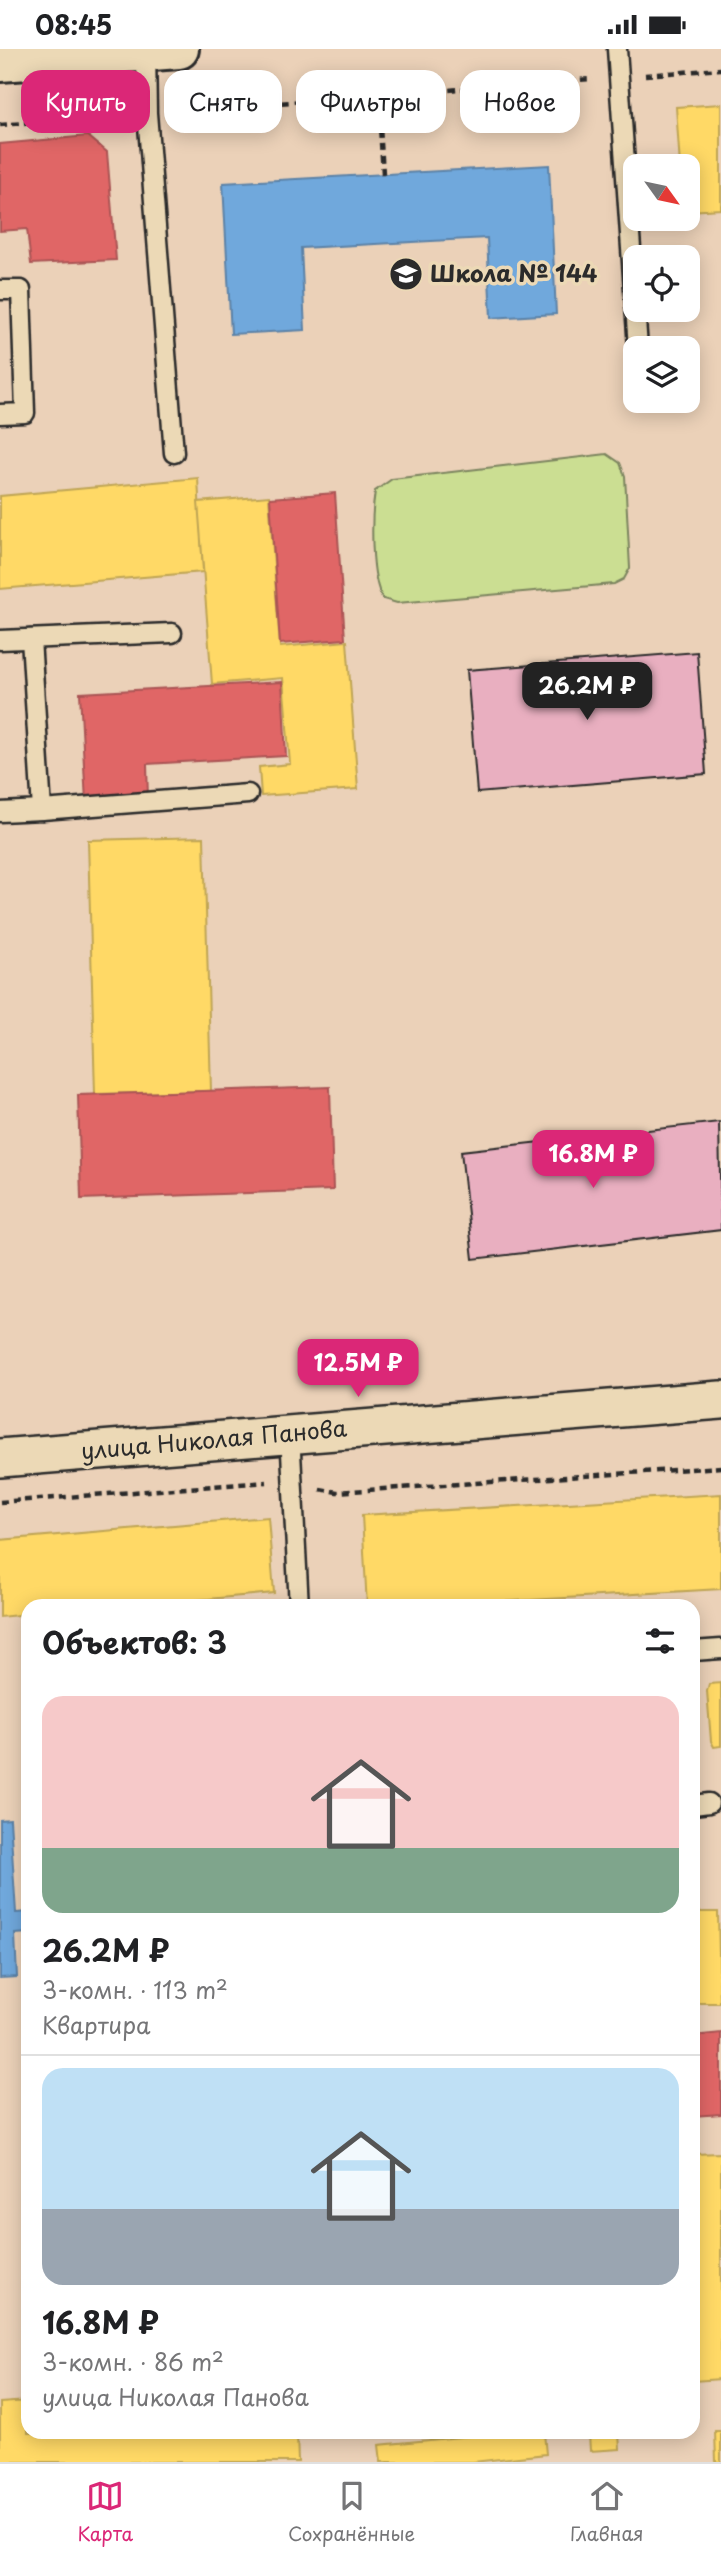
<!DOCTYPE html>
<html lang="ru">
<head>
<meta charset="utf-8">
<style>
	:root { --surface:#fff; --page:#f6f6f6; --text:#202124; --muted:#757577; --line:#e0e0e0; --accent:#db2777 }
	body { margin:0; font-family:"Playpen Sans",sans-serif; background:var(--page); color:var(--text); height:100vh; display:flex; flex-direction:column; font-size:26px; white-space:nowrap }
	* { box-sizing:border-box; margin:0 }
	p { font-size:23px; color:var(--muted) }
	.icon { flex:none; width:38px; height:38px; fill:none; stroke:currentColor; stroke-width:2; stroke-linecap:round; stroke-linejoin:round }
	.map { position:relative; flex:1; overflow:hidden }
	.side { position:absolute; left:21px; top:1550px; width:679px; height:840px; display:flex; flex-direction:column; background:var(--surface); border-radius:21px; box-shadow:0 4px 18px #0003 }
	.side>* { flex:none }
	.top-card { position:absolute; left:21px; top:21px; width:679px; height:63px; display:flex; gap:14px }
	.needle { width:46px; rotate:123deg }
	.fabs { position:absolute; left:623px; top:105px; display:grid; gap:14px }
	.fabs a { display:grid; place-items:center; width:77px; height:77px; border-radius:14px; background:var(--surface); box-shadow:0 4px 18px #0003; font-size:35px }
	.price { position:absolute; translate:-50% -60px; padding:0 16px; border-radius:14px; background:var(--accent); color:#fff; font-size:23px; line-height:46px; filter:drop-shadow(0 2px 4px #0008) }
	.price::after { content:''; position:absolute; left:50%; top:42px; width:21px; height:16px; margin-left:-10px; background:inherit; clip-path:polygon(0 0,100% 0,50% 100%) }
	.price.on { background:#222; color:#fff }
	ul { padding:0; list-style:none }
	li { display:grid; align-content:center; gap:14px; height:371px; padding:0 21px }
	li+li { border-top:2px solid var(--line) }
	li span { display:grid; place-items:center; height:217px; border-radius:21px; color:#555 }
	li>.icon { margin-inline-start:auto }
	span .icon { width:126px; height:126px; fill:#fffc; stroke-width:1 }
	li b { font-size:30px }
	h2 { display:flex; justify-content:space-between; align-items:center; height:84px; padding:0 21px; font-size:30px }
	.chip { padding:0 24px; border-radius:21px; background:var(--surface); box-shadow:0 4px 18px #0003; font-size:24px; line-height:63px }
	.chip.on { background:var(--accent); color:#fff }
	.status { display:flex; justify-content:space-between; align-items:center; height:49px; padding:0 35px; background:var(--surface); direction:ltr }
	.status svg { height:19px; fill:currentColor }
	.tabs { display:flex; justify-content:space-around; align-items:center; height:98px; border-top:2px solid var(--line); background:var(--surface); font-size:19px; color:var(--muted) }
	.tabs a { display:grid; justify-items:center; gap:4px }
	.tabs .on { color:var(--accent) }
	.map>svg:first-child { display:block }
	.green { fill:#cbde92; stroke:#7b845e; stroke-width:2 }
	.homes { fill:#ffd966; stroke:#bfa554; stroke-width:2 }
	.shops { fill:#e06666; stroke:#aa5454; stroke-width:2 }
	.schools { fill:#6fa8dc; stroke:#5b82a7; stroke-width:2 }
	.building { fill:#e9afc0; stroke:#2b2b2b; stroke-width:2 }
	.lines { fill:none; stroke-linecap:round; stroke-linejoin:round }
	.service-casing { stroke:#2b2b2b; stroke-width:23 }
	.minor-casing { stroke:#2b2b2b; stroke-width:42 }
	.secondary-casing { stroke:#2b2b2b; stroke-width:44 }
	.path { stroke:#2b2b2b; stroke-width:4.5; stroke-dasharray:7 5; stroke-linecap:butt }
	.service { stroke:#ecd9b6; stroke-width:18 }
	.minor { stroke:#ecd9b6; stroke-width:37 }
	.secondary { stroke:#ecd9b6; stroke-width:38 }
	.labels { text-anchor:middle; stroke-width:7; stroke-linejoin:round; paint-order:stroke }
	.poi-label { font-size:23px; font-weight:bold; fill:#2b2b2b; stroke:#ecd9b6; text-anchor:start }
	.street-label { font-size:23px; fill:#2b2b2b; stroke:#ecd9b6 }
</style>
</head>
<body>
<div class="status"><b>08:45</b><svg viewBox="0 0 49 12"><path d="M0 12V9h3v3zM5 12V6h3v6zM10 12V3h3v9zM15 12V0h3v12zM26 1h20v11H26zM47 4h2v5h-2z"/></svg></div>
<div class="map">
<svg width="721" height="2413" viewBox="0 0 721 2413">
	<rect width="100%" height="100%" fill="#ebd1b8"/>
	<filter id="ink" filterUnits="userSpaceOnUse"><feTurbulence type="fractalNoise" baseFrequency=".0143" numOctaves="2"/><feDisplacementMap in="SourceGraphic" scale="14" xChannelSelector="R" yChannelSelector="G"/><feConvolveMatrix kernelMatrix="1 2 1 2 8 2 1 2 1" color-interpolation-filters="sRGB"/></filter>
	<g filter="url(#ink)">
		<path class="green" d="M607 405 620 414 625 427 630 519 624 530 614 535 397 554 383 550C370 529 371 468 375 442L392 430Z"/>
		<g class="homes">
			<path d="M721 55V160L688 162V117H680L676 58Z"/>
			<path d="M198 429 203 523 0 540V447Z"/>
			<path d="M269 447 280 598 347 592 358 740 261 747 259 718 290 715 283 629 212 635 198 453Z"/>
			<path d="M204 788 211 1042 95 1045 88 791Z"/>
			<path d="M721 1445V1540L463 1555 464 1558H367L362 1466Z"/>
			<path d="M268 1468 274 1544 117 1558H28V1565L0 1568V1491Z"/>
			<path d="M721 1634V1697L714 1698 711 1692 707 1642 709 1635Z"/>
			<path d="M693 1863H718L720 1954H693Z"/>
			<path d="M721 2104V2330L693 2332V2105Z"/>
			<path d="M28 2352V2384H297L298 2413H0V2354Z"/>
			<path d="M715 2382H721V2413H716Z"/>
			<path d="M501 2384H544L546 2405 473 2413H381L379 2396Z"/>
			<path d="M589 2384H619L620 2400 590 2402Z"/>
		</g>
		<g class="shops">
			<path d="M88 87 107 103 116 211 31 215 27 180 0 182V95Z"/>
			<path d="M335 444 345 590 280 595 270 449Z"/>
			<path d="M282 633 286 707 147 715 148 749 86 753 80 644Z"/>
			<path d="M330 1038 333 1141 81 1150 78 1046Z"/>
			<path d="M721 1984V2065L693 2067V1987Z"/>
		</g>
		<g class="schools">
			<path d="M549 116 556 265 491 269 487 189 301 199 305 281 231 285 223 134Z"/>
			<path d="M10 1770 16 1864 28 1863V1884L15 1885 17 1928 0 1929V1771Z"/>
		</g>
		<g class="building">
			<path d="M697 603 706 725 477 744 467 621Z"/>
			<path d="M719 1073 721 1181 473 1210 461 1102Z"/>
		</g>
		<g class="lines">
			<defs>
				<g id="service">
					<path d="M617 0 638 299"/>
					<path d="M146 2 147 64 174 404"/>
					<path d="M0 241H21L25 364 0 365"/>
					<path d="M0 591 172 584"/>
					<path d="M42 761 248 745"/>
					<path d="M0 763 42 761 31 590"/>
					<path d="M290 1384 299 1558"/>
					<path d="M693 1602 721 1600"/>
					<path d="M693 1756 709 1754"/>
				</g>
				<path id="minor" d="M0 1409 721 1351"/>
				<path id="secondary" d="M0 13 179 0"/>
			</defs>
			<use href="#service" class="service-casing"/>
			<use href="#minor" class="minor-casing"/>
			<use href="#secondary" class="secondary-casing"/>
			<g class="path">
				<path d="M645 26 721 20"/>
				<path d="M378 46 383 125"/>
				<path d="M174 62 591 30"/>
				<path d="M0 76 120 66"/>
				<path d="M320 1440 337 1443 721 1418"/>
				<path d="M0 1453 267 1433"/>
			</g>
			<use href="#service" class="service"/>
			<use href="#minor" class="minor"/>
			<use href="#secondary" class="secondary"/>
		</g>
	</g>
	<defs>
		<symbol id="school-disc" viewBox="-11 -11 22 22"><circle r="9.5" fill="#2b2b2b" stroke="#ecd9b6"/><path d="M0-5L7-2L0 1L-7-2ZM-4 1L0 2.5L4 1V4Q0 6-4 4Z" fill="#fff"/></symbol>
	</defs>
	<g fill-rule="evenodd">
		<use href="#school-disc" x="387" y="206" width="38" height="38"/>
	</g>
	<g class="labels">
		<g class="poi-label">
			<text x="430" y="233">Школа № 144</text>
		</g>
		<g class="street-label">
			<text transform="translate(214 1391) rotate(-5)" y="8">улица Николая Панова</text>
		</g>
	</g>
</svg>
<div class="fabs">
<a><svg class="needle" viewBox="-14 -14 28 28"><path d="M0-13l5 13h-10z" fill="#e53935"/><path d="M0 13l5-13h-10z" fill="#757577"/></svg></a>
<a><svg class="icon" aria-label="locate" viewBox="0 0 24 24"><circle cx="12" cy="12" r="6"/><path d="M12 2v4M12 18v4M2 12h4M18 12h4"/></svg></a>
<a><svg class="icon" aria-label="layers" viewBox="0 0 24 24"><path d="M12 4l9 5-9 5-9-5zM3 14l9 5 9-5"/></svg></a>
</div>
<b class="price on" style="left:587px;top:673px">26.2M ₽</b>
<b class="price" style="left:593px;top:1141px">16.8M ₽</b>
<b class="price" style="left:358px;top:1350px">12.5M ₽</b>
<div class="top-card">
<a class="chip on">Купить</a>
<a class="chip">Снять</a>
<a class="chip">Фильтры</a>
<a class="chip">Новое</a>
</div>
<section class="side">
<h2>Объектов: 3<svg class="icon" aria-label="filters" viewBox="0 0 24 24"><path d="M4 7h16M4 17h16"/><circle cx="9" cy="7" r="2"/><circle cx="15" cy="17" r="2"/></svg></h2>
<ul>
<li><span style="background:linear-gradient(#f6c9c9 70%,#7fa58c 0)"><svg class="icon" aria-label="home" viewBox="0 0 24 24"><path d="M3 11l9-7 9 7M6 9v11h12V9"/></svg></span><div><b>26.2M ₽</b><p>3-комн. · 113 m²</p><p>Квартира</p></div></li>
<li><span style="background:linear-gradient(#bfe0f5 65%,#9aa5b1 0)"><svg class="icon" aria-label="home" viewBox="0 0 24 24"><path d="M3 11l9-7 9 7M6 9v11h12V9"/></svg></span><div><b>16.8M ₽</b><p>3-комн. · 86 m²</p><p>улица Николая Панова</p></div></li>
</ul>
</section>
</div>
<nav class="tabs">
<a class="on"><svg class="icon" aria-label="map" viewBox="0 0 24 24"><path d="M3 6l6-2 6 2 6-2v14l-6 2-6-2-6 2zM9 4v14M15 6v14"/></svg>Карта</a>
<a><svg class="icon" aria-label="saved" viewBox="0 0 24 24"><path d="M7 4h10v16l-5-4-5 4z"/></svg>Сохранённые</a>
<a><svg class="icon" aria-label="home" viewBox="0 0 24 24"><path d="M3 11l9-7 9 7M6 9v11h12V9"/></svg>Главная</a>
</nav>
</body>
</html>
